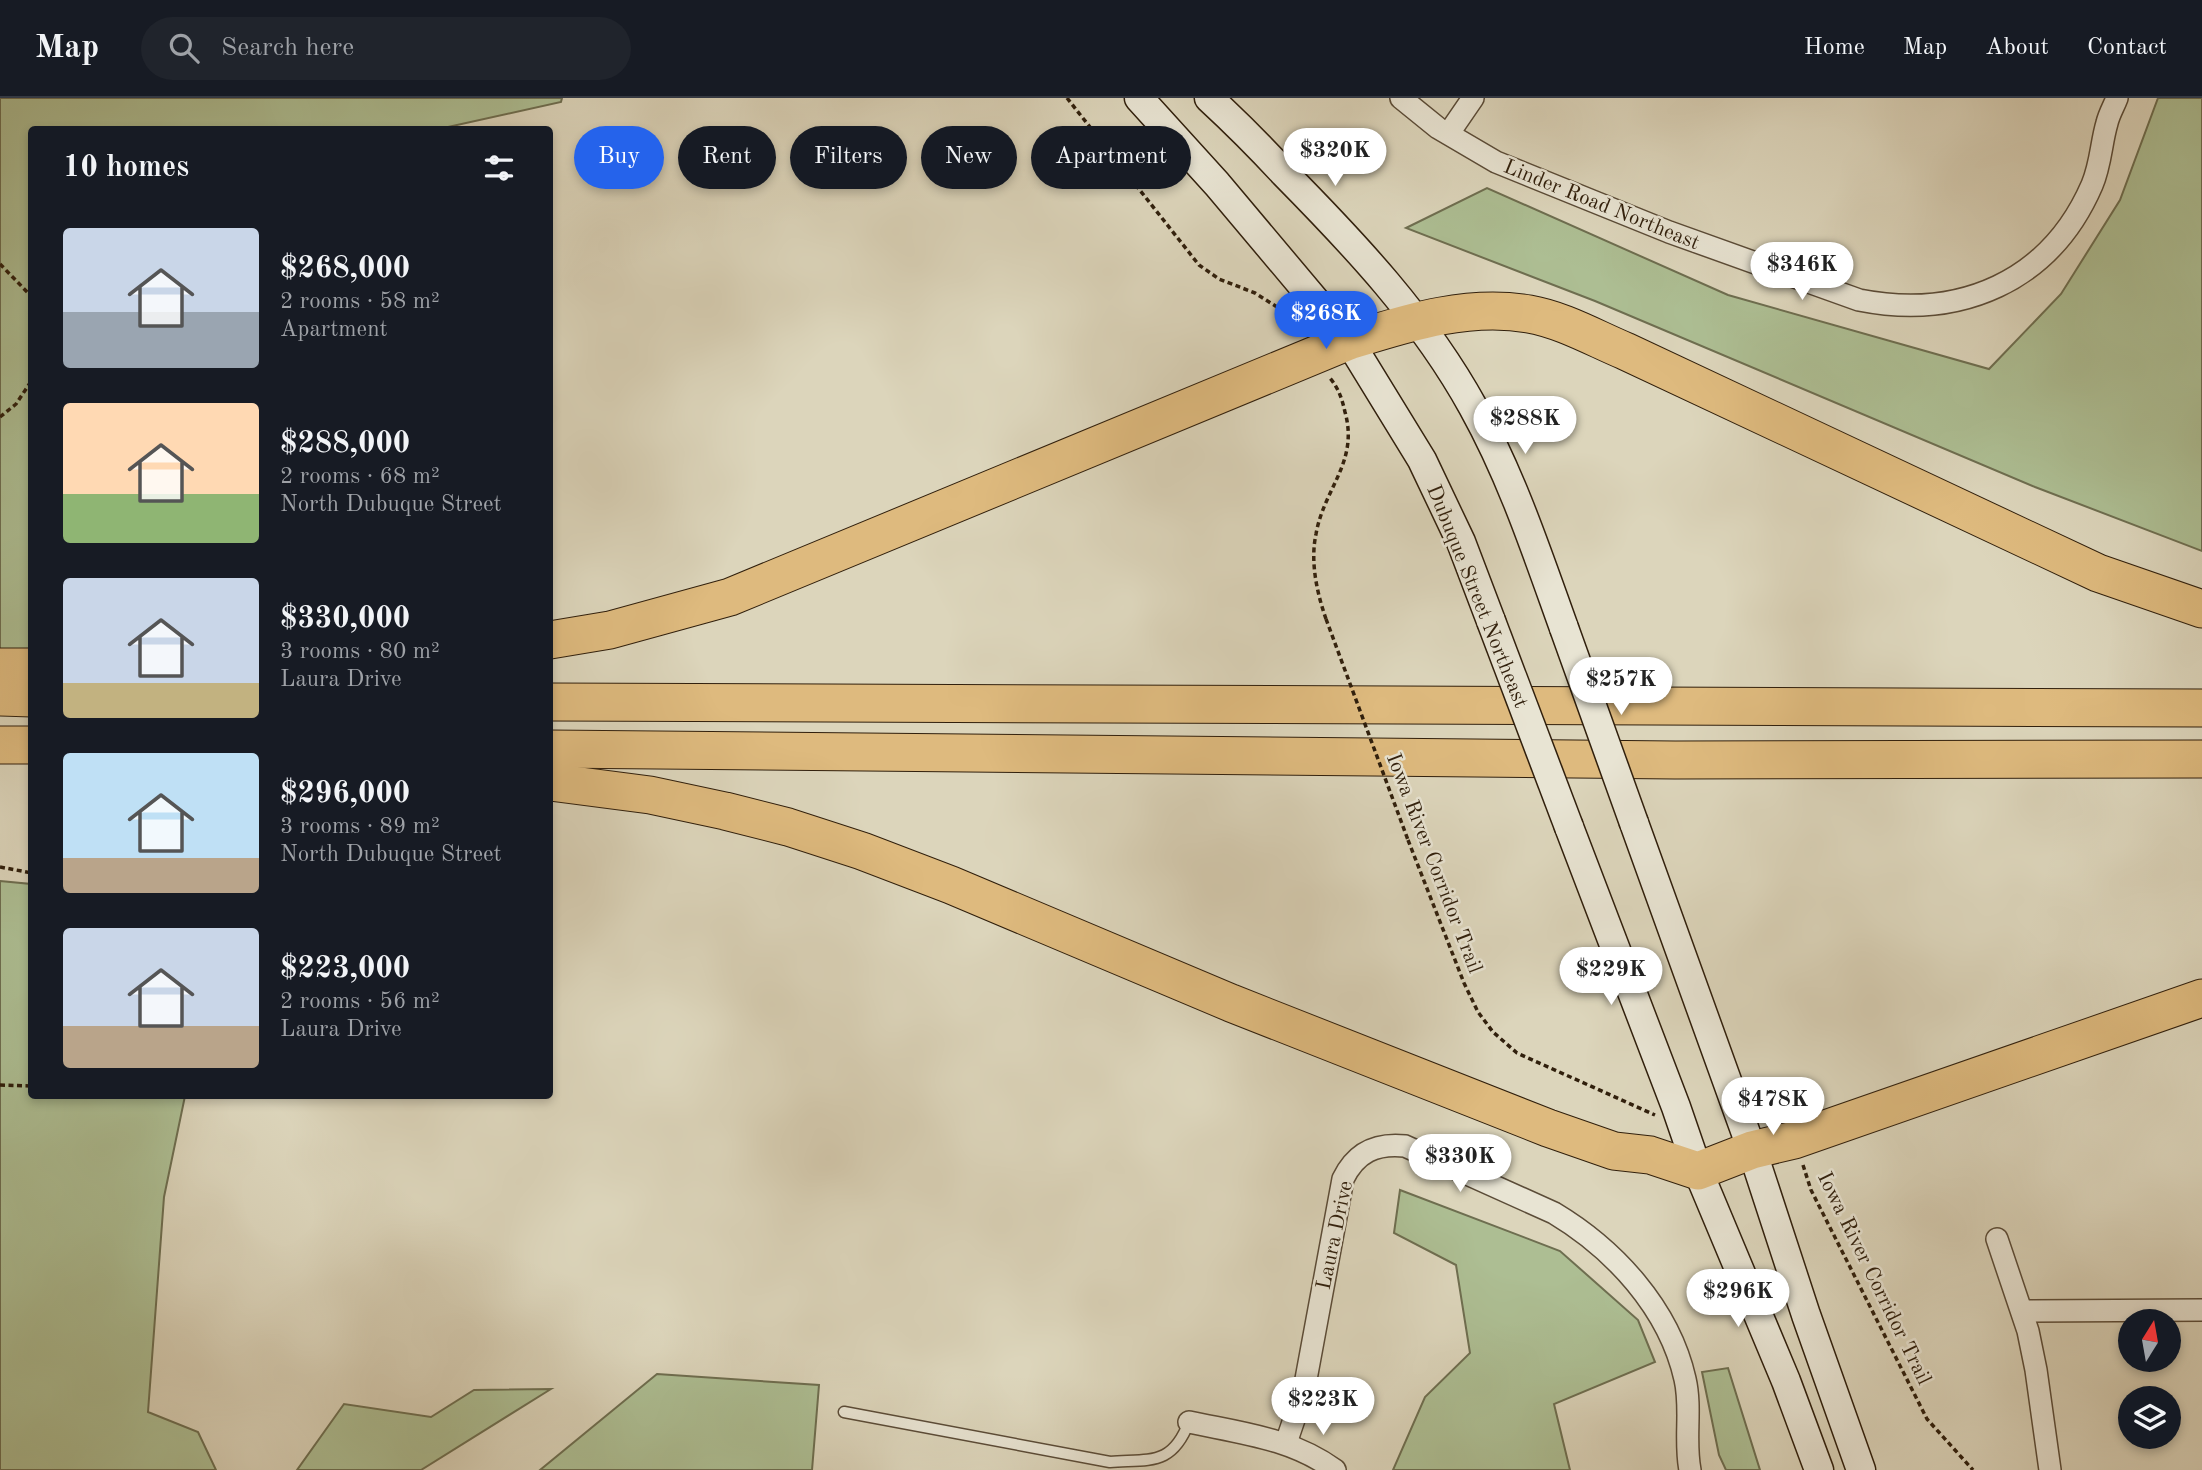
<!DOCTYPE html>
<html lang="en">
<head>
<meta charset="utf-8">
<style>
	:root { --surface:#171b24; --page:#20242c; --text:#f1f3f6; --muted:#9ea1a6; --line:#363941; --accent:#2563eb }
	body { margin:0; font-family:"Old Standard TT",serif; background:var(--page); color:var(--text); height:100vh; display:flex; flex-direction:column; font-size:26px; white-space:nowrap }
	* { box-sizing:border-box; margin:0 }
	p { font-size:23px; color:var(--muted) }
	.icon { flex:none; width:38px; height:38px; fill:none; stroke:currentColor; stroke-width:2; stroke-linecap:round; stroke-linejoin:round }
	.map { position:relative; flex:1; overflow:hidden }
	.details { position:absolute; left:28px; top:28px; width:525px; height:973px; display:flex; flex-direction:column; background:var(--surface); border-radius:7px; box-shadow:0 4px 10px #0003 }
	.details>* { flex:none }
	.hud { position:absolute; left:574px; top:28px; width:665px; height:63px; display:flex; gap:14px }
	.needle { width:46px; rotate:11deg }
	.tools { position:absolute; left:2118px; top:1211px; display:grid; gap:14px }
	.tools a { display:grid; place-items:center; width:63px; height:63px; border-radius:50%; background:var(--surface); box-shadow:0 4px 10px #0003; font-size:35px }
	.price { position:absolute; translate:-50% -60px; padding:0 16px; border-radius:24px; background:#fff; color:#222; font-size:23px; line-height:46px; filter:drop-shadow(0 2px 4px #0008) }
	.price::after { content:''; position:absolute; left:50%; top:42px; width:21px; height:16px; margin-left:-10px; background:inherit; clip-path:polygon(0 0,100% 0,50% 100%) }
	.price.selected { background:var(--accent); color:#fff }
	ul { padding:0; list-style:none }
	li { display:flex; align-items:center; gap:21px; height:175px; padding:0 35px }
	li span { display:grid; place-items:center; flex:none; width:196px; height:140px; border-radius:7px; color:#555 }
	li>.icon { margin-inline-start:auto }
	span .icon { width:84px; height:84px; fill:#fffc; stroke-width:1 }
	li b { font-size:30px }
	h2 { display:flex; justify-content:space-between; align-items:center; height:84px; padding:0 35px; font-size:30px }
	.tag { padding:0 24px; border-radius:32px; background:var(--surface); box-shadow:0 4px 10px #0003; font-size:24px; line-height:63px }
	.tag.selected { background:var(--accent); color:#fff }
	header { display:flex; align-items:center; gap:42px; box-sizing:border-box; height:98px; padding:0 35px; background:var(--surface); border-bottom:2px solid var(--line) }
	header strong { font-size:33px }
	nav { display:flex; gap:38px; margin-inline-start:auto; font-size:24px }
	.search { width:490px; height:63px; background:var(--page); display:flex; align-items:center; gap:18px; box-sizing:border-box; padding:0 24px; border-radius:38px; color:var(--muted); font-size:26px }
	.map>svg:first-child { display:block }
	.green { fill:#adbe93; stroke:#6e6e50; stroke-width:2 }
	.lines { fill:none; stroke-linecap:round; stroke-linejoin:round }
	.lane-casing { stroke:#5b4c38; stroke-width:13 }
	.street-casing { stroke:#5b4c38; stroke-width:24 }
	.secondary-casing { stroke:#301f0c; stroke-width:31 }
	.highway-casing { stroke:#301f0c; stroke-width:39 }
	.path { stroke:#301f0c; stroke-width:3.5; stroke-dasharray:5 3.5; stroke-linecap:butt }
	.lane { stroke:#e8e4d3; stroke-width:10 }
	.street { stroke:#e8e4d3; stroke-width:21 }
	.secondary { stroke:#e8e4d3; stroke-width:28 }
	.highway { stroke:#deba7e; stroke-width:37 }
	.secondary-bridge-casing { stroke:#301f0c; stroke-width:31; stroke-linecap:butt }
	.path-bridge { stroke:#301f0c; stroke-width:3.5; stroke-dasharray:5 3.5; stroke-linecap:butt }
	.secondary-bridge { stroke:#e8e4d3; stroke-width:28 }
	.labels { text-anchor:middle; stroke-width:5; stroke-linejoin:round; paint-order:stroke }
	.street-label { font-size:21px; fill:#301f0c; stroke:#e8e4d3 }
</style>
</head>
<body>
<header>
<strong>Map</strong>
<div class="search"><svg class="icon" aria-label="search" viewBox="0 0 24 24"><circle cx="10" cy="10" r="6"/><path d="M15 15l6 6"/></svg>Search here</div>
<nav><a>Home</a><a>Map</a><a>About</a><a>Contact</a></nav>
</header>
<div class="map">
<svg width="2202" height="1372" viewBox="0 0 2202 1372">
	<rect width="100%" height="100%" fill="#dcd5bb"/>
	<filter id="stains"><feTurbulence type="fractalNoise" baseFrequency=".00286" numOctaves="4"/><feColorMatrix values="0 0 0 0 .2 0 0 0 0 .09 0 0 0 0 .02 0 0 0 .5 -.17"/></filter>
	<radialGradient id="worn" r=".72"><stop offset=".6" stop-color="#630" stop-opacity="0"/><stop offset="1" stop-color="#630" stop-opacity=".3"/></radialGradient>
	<g class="green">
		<path d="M0 0H562L561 4 439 31 32 32 31 568 0 567Z"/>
		<path d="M2158 0H2202V453L2035 389 1595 203 1406 130 1487 90 1728 197 1989 271 2061 196 2120 102Z"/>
		<path d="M0 783 31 786 32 998H185L164 1099 148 1314 198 1334 216 1372H0Z"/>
		<path d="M1400 1092 1560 1153 1638 1222 1655 1264 1554 1306 1570 1372H1393L1425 1299 1470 1255 1456 1167 1394 1135Z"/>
		<path d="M1728 1270 1760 1372H1726L1719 1357 1702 1274Z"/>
		<path d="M657 1276 819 1287 812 1372H540Z"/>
		<path d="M551 1291 421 1372H297L344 1306 431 1319 474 1292Z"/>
	</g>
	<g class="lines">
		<defs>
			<path id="lane" d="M844 1314 1110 1364C1151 1361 1172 1368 1189 1324"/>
			<g id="street">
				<path d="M1401 0 1438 30 1496 64 1669 134 1859 202C1960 222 2050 184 2092 87 2101 66 2101 45 2107 25 2109 16 2114 8 2117 0"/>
				<path d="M1449 35 1473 0"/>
				<path d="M1997 1141 2028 1233 2036 1272 2050 1372"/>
				<path d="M2022 1213 2202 1212"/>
				<path d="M1189 1324C1240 1335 1291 1340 1335 1372"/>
				<path d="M1286 1345 1304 1292 1343 1081C1356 1054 1376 1045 1405 1048L1554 1115C1614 1151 1669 1210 1685 1281 1692 1311 1684 1342 1690 1372"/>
			</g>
			<g id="secondary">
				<path d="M1139 0 1217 86 1349 243 1422 362 1461 444 1491 523"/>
				<path d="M1209 0C1235 24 1260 49 1284 75 1355 147 1424 220 1473 309 1512 379 1537 455 1564 530"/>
				<path d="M1634 725 1752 1052 1806 1217 1861 1372"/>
				<path d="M1569 729 1676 1009 1698 1073 1786 1283 1819 1372"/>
			</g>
			<g id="highway">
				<path d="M550 542 610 532 730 499 1349 243C1407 225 1468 205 1529 216 1563 222 1594 240 1625 253L2098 475 2202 511"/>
				<path d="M0 569H32"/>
				<path d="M0 599 32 600"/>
				<path d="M550 604 2202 610"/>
				<path d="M0 647H32"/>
				<path d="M550 651 1675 662 2202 661"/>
				<path d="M550 684 650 697 725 713 788 729 862 753 951 787 1231 905 1548 1030 1614 1053 1650 1057 1698 1073 1752 1052 1794 1042 2202 900"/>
			</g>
		</defs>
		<use href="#lane" class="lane-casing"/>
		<use href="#street" class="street-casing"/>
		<use href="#secondary" class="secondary-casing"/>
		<use href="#highway" class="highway-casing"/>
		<g class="path">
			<path d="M1067 0 1199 167 1219 181 1255 195 1277 209 1298 237"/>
			<path d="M0 166 32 199"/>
			<path d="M0 319 16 306 32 282"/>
			<path d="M1326 521C1317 495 1310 464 1316 436 1324 390 1359 364 1345 314 1342 301 1339 291 1330 280"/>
			<path d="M1408 742 1464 885 1478 914 1493 934 1517 955 1655 1017"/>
			<path d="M0 769 32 775"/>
			<path d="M0 987 32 988"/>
			<path d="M1753 991C1767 997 1775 1005 1782 1018"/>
			<path d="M1803 1067 1811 1092 1927 1321 1973 1372"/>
		</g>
		<use href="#lane" class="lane"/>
		<use href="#street" class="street"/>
		<use href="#secondary" class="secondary"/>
		<use href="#highway" class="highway"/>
		<defs>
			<g id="secondary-bridge">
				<path d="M1491 523 1569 729"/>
				<path d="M1564 530 1634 725"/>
			</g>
		</defs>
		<use href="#secondary-bridge" class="secondary-bridge-casing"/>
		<path class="path-bridge" d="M1326 521 1408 742"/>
		<use href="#secondary-bridge" class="secondary-bridge"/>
	</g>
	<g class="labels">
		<g class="street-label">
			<text transform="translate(1602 106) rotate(22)" y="7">Linder Road Northeast</text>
			<text transform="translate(1478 498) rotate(68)" y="7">Dubuque Street Northeast</text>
			<text transform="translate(1435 765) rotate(69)" y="7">Iowa River Corridor Trail</text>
			<text transform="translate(1334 1137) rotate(-78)" y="7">Laura Drive</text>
			<text transform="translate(1875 1180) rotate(64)" y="7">Iowa River Corridor Trail</text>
		</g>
	</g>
	<rect width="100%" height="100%" filter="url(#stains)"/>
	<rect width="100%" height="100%" fill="url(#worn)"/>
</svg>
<div class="tools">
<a><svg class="needle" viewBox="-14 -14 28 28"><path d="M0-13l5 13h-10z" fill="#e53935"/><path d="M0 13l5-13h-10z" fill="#9ea1a6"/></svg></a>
<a><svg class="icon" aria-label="layers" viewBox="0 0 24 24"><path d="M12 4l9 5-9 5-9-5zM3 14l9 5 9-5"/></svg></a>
</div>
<b class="price" style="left:1335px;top:90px">$320K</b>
<b class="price" style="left:1802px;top:204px">$346K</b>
<b class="price selected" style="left:1326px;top:253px">$268K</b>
<b class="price" style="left:1525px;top:358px">$288K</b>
<b class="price" style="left:1621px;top:619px">$257K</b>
<b class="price" style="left:1611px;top:909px">$229K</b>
<b class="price" style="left:1773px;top:1039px">$478K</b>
<b class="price" style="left:1460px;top:1096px">$330K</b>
<b class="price" style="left:1738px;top:1231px">$296K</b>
<b class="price" style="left:1323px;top:1339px">$223K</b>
<div class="hud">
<a class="tag selected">Buy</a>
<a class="tag">Rent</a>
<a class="tag">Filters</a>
<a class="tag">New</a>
<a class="tag">Apartment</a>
</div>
<section class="details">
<h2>10 homes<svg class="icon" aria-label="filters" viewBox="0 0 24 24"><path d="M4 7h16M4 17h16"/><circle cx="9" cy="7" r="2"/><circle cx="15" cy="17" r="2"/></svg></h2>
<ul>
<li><span style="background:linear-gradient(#c9d6e8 60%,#9aa5b1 0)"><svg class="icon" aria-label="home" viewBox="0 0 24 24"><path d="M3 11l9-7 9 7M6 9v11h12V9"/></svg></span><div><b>$268,000</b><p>2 rooms · 58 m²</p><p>Apartment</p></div></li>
<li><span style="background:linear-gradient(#ffd9b3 65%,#8fb573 0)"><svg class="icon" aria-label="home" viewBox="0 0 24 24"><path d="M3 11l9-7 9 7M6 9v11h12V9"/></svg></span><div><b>$288,000</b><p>2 rooms · 68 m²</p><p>North Dubuque Street</p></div></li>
<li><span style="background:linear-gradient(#c9d6e8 75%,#c2b280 0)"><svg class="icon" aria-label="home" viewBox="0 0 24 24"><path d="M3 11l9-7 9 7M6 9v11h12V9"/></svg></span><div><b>$330,000</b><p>3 rooms · 80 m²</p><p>Laura Drive</p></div></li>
<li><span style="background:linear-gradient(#bfe0f5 75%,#b9a48a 0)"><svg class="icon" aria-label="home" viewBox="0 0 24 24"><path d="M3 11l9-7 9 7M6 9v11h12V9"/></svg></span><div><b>$296,000</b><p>3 rooms · 89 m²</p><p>North Dubuque Street</p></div></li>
<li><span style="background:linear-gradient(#c9d6e8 70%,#b9a48a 0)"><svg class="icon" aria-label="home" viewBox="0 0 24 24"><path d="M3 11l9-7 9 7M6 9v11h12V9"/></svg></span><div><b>$223,000</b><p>2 rooms · 56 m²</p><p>Laura Drive</p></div></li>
</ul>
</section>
</div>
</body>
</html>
